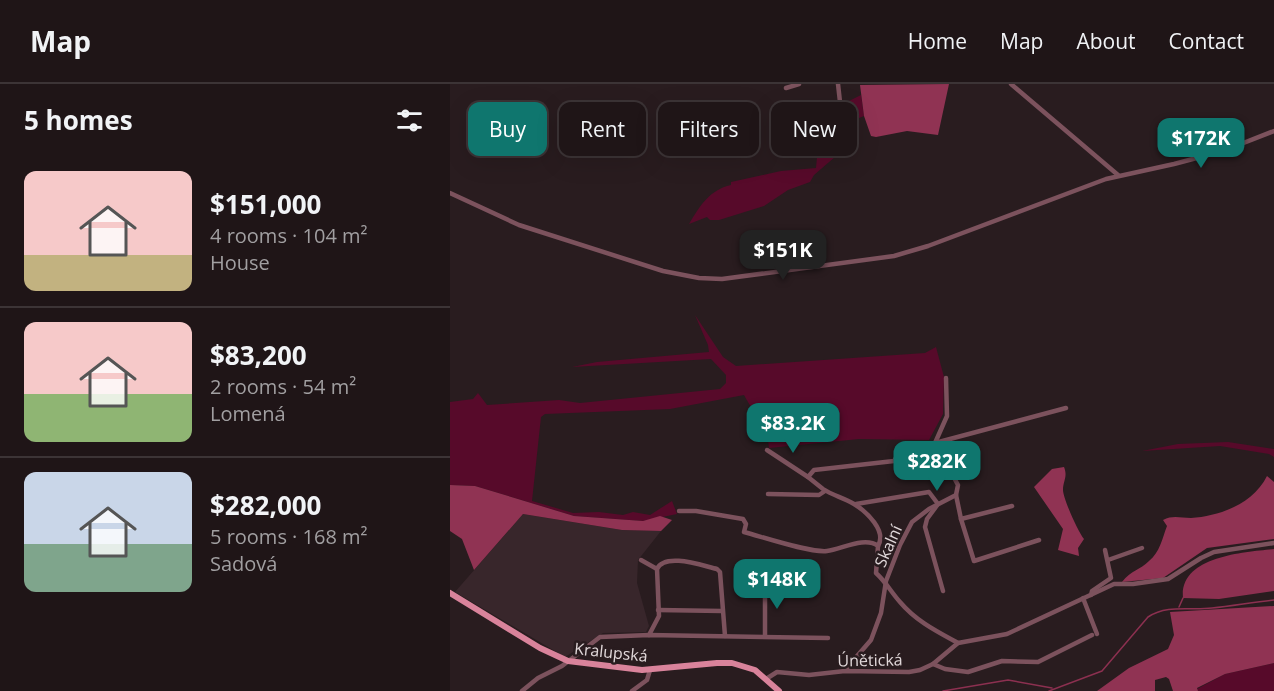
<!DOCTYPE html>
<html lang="en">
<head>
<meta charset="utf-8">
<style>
	:root { --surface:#1f1517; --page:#271e20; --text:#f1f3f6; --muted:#a19fa1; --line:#3c3436; --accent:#0f766e }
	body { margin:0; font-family:"Open Sans",sans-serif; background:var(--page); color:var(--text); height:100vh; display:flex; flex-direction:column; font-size:22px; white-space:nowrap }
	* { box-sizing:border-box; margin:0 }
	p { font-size:20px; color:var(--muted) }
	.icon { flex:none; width:33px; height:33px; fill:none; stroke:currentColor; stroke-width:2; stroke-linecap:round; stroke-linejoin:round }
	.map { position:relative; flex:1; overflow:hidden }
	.drawer { display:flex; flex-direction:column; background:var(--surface); width:450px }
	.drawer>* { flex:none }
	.hud { position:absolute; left:18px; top:18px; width:570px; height:54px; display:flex; gap:12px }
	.price { position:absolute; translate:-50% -51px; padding:0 14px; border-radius:12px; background:var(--accent); color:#fff; font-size:20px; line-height:39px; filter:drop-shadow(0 2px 3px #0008) }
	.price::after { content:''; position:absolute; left:50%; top:36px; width:18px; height:14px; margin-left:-9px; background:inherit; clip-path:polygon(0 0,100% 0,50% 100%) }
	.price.on { background:#222; color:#fff }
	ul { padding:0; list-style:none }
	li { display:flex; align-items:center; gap:18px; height:150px; padding:0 24px }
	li+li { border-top:2px solid var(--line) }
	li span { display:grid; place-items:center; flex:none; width:168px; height:120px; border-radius:12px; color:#555 }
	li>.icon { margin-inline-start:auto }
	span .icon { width:72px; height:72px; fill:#fffc; stroke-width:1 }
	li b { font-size:26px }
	h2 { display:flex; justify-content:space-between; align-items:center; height:72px; padding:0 24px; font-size:26px }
	.pill { padding:0 21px; border-radius:12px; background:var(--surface); box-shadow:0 6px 24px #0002,0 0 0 2px var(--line); font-size:21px; line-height:54px }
	.pill.on { background:var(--accent); color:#fff }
	header { display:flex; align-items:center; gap:36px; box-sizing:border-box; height:84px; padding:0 30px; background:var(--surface); border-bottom:2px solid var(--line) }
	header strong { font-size:28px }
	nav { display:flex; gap:33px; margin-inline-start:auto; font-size:21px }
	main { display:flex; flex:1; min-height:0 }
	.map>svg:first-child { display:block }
	.built { fill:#38262b }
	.green { fill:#570a2a }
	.forest { fill:#903353 }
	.water { fill:#8c3050 }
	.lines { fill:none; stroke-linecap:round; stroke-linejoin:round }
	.stream { stroke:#8c3050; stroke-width:1.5 }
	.minor { stroke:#7c525d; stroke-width:4.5 }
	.major { stroke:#d9839b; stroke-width:6 }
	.labels { text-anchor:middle; stroke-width:5; stroke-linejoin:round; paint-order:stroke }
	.street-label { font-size:16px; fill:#e1d8da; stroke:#291c1f }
</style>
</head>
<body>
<header>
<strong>Map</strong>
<nav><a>Home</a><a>Map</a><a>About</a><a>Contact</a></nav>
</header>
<main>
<section class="drawer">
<h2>5 homes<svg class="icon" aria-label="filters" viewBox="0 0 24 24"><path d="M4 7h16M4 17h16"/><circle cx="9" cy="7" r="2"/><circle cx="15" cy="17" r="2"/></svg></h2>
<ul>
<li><span style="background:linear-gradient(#f6c9c9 70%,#c2b280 0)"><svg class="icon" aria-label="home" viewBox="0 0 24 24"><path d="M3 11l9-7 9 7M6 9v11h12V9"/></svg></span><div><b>$151,000</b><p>4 rooms · 104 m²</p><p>House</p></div></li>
<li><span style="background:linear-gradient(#f6c9c9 60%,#8fb573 0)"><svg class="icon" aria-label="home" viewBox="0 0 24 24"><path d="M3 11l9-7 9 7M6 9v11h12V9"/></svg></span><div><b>$83,200</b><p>2 rooms · 54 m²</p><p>Lomená</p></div></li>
<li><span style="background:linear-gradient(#c9d6e8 60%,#7fa58c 0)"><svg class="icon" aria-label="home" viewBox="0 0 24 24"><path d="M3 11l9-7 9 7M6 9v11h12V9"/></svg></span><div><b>$282,000</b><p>5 rooms · 168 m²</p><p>Sadová</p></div></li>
</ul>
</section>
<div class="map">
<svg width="824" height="607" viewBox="0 0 824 607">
	<rect width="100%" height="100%" fill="#291c1f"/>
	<path class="built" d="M73 430 172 446 211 447 188 476 187 499 199 542 196 548 153 549 115 573 5 508Z"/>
	<g class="green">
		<path d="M411 11 414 32 404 36 393 66 364 91 360 98 338 106 314 122 269 136H260L257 133 239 140C250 122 259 106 281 101V98L331 87 366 84 368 63 374 54 399 17Z"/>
		<path d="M245 231 273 273 286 282 475 269 486 263 494 293 493 330 479 356 409 355 319 364C318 344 303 328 294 311L220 325 95 330 91 333 82 417 123 429 149 428 173 431 183 428 200 431 222 417 227 430 193 437 124 432 25 402 0 401V318L23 315 28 309 37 321 109 316 130 319 270 305 276 299V291L261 275 122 283 147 278 259 268 258 261Z"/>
		<path d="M778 358 824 365V373L819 370 770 362 692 367 728 360Z"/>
		<path d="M824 579V607H748L747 605 775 590Z"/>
	</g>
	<g class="forest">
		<path d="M499 0 488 51 457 47 426 53 421 52 414 32 410 1Z"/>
		<path d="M614 383C618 393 613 397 613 406 613 414 628 448 634 455L628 464 629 472 608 466 613 445 584 403 602 385Z"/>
		<path d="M817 392 824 398V455L757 464 713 494 672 498C681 486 690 486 699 477 710 468 712 455 717 442L713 436C723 431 730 434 741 434 770 432 803 420 817 392Z"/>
		<path d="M0 401 25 402 124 432 193 437 210 432 222 436 211 447 172 446 73 430 24 486 12 455 0 447Z"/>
		<path d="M824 522V579L775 590 747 604 748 607H723L719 595 716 593 705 596V607H647L679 584 718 565 724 551 720 528Z"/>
	</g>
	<path class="water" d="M824 465V507L769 515 733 514C729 472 795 468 824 465Z"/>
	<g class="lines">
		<g class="stream">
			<path d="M729 523 733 514"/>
			<path d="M493 607 558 596 602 604"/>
			<path d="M599 607 652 587 698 533C718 520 740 527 762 524 783 522 803 518 824 516"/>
		</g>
		<g class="minor">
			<path d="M388 0 391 27"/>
			<path d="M561 0 668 91"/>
			<path d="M336 4 349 0"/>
			<path d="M0 109 69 141 213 187 249 194 272 195 444 172 478 162 656 95 724 80 773 67 824 47"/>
			<path d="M485 359 497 332 496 294"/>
			<path d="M317 366 358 393"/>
			<path d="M318 410 369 411 375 407"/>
			<path d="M506 411 511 435 524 477 589 456"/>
			<path d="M406 420 479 408 488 420 477 435 475 443 493 507"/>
			<path d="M229 427H246L293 435 296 440 294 448C313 453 360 469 377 467 392 465 415 452 428 462L426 489C436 498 441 508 450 518 466 537 486 547 508 559"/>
			<path d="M511 435 562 422"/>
			<path d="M428 462C437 447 417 428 404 420 394 414 382 411 373 405 368 401 363 397 358 393L364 386 444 377 452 363 485 359 616 324"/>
			<path d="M191 476 207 485"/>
			<path d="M658 476 692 464"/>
			<path d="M427 480 437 473 444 449"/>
			<path d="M641 511 642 507 661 494 655 466"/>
			<path d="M633 514 647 550"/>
			<path d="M208 526 272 527"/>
			<path d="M199 551 209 532 207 485C215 468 253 482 267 485L270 488 275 552"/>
			<path d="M315 552V500"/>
			<path d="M483 580 495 585 518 588 552 577 588 578 642 551"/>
			<path d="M395 586 421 556 431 529 436 497 450 461 462 438 479 425 506 411 508 401 485 359"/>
			<path d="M316 595 327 588 359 591 395 587 459 588 470 586 483 580 508 559 557 550 664 500H683L718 495 751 474 764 468 824 459"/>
			<path d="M72 607 88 594 112 582 150 553 199 551 378 554"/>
			<path d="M182 607 197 596 200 586"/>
		</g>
		<path class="major" d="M0 509 90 564 118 577 192 586 267 579H282L305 586 329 607"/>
	</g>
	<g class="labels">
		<g class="street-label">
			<text transform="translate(438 462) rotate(-66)" y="6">Skalní</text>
			<text transform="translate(161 568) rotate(6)" y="6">Kralupská</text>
			<text transform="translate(420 576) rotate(-1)" y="6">Únětická</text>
		</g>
	</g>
</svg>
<b class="price" style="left:751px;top:85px">$172K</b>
<b class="price on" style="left:333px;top:197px">$151K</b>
<b class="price" style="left:343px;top:370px">$83.2K</b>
<b class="price" style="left:487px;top:408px">$282K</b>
<b class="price" style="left:327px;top:526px">$148K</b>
<div class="hud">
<a class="pill on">Buy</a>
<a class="pill">Rent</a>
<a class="pill">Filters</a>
<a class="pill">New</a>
</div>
</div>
</main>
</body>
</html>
